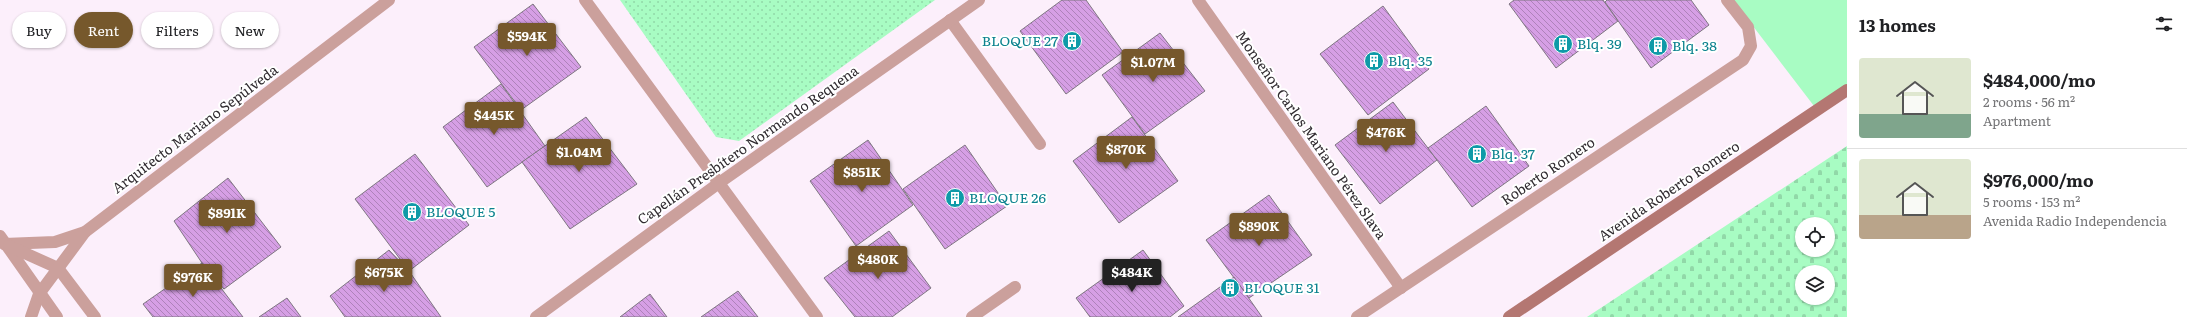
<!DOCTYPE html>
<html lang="en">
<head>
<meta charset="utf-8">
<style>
	:root { --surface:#fff; --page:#f6f6f6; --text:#202124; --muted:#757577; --line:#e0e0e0; --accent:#76582c }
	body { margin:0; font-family:Literata,serif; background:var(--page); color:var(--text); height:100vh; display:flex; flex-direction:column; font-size:15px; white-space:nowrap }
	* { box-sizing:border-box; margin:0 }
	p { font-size:13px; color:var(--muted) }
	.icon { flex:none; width:22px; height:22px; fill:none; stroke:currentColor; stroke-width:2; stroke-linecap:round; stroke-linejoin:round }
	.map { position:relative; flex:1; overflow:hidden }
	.panel { display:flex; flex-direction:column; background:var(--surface); width:340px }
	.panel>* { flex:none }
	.banner { position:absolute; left:12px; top:12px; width:380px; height:36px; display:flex; gap:8px }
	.buttons { position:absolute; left:1795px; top:217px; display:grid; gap:8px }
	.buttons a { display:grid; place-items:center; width:40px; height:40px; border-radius:50%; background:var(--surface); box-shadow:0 1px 3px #0004; font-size:20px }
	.price { position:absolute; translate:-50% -34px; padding:0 9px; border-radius:4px; background:var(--accent); color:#fff; font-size:13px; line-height:26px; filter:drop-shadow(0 1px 2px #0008) }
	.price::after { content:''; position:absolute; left:50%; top:24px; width:12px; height:9px; margin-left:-6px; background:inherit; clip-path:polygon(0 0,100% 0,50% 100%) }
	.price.on { background:#222; color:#fff }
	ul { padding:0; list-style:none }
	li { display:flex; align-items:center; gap:12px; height:100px; padding:0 12px }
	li+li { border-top:1px solid var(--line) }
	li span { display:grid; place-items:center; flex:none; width:112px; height:80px; border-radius:4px; color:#555 }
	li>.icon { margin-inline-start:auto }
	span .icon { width:48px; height:48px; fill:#fffc; stroke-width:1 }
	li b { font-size:17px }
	h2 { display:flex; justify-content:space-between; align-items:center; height:48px; padding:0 12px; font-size:17px }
	.pill { padding:0 14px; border-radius:18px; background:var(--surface); box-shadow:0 1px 3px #0004; font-size:14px; line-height:36px }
	.pill.on { background:var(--accent); color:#fff }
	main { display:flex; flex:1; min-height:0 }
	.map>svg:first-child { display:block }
	.grass { fill:#a8fcc3 }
	.cemetery { fill:url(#cemetery-stones); fill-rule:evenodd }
	.park { fill:url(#park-dots) }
	.building { fill:url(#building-back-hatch); stroke:#7f7682 }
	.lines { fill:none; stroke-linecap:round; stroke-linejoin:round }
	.street { stroke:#cba09c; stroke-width:12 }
	.secondary { stroke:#b47772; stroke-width:12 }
	.labels { text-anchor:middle; stroke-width:4; stroke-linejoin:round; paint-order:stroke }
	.culture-label { font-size:14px; fill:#0d838f; stroke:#fff; text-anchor:start }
	.street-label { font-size:14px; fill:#302b30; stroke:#fff }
</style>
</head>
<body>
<main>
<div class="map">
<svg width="1847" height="317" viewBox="0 0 1847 317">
	<defs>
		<pattern id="cemetery-stones" width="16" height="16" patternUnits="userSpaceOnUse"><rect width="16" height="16" fill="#a8fcc3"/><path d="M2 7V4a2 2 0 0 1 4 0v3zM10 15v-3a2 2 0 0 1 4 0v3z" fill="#91d8a8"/></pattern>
		<pattern id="park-dots" width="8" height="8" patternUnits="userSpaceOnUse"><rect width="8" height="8" fill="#a8fcc3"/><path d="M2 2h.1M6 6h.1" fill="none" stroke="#91d8a8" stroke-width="1.8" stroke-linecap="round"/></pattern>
		<pattern id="building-back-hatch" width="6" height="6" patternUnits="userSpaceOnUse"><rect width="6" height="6" fill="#d69fe5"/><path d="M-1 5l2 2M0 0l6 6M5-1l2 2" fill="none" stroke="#ae82ba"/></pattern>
	</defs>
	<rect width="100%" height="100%" fill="#fceffb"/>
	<path class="grass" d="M1733 0H1847V84L1814 106Z"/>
	<path class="cemetery" d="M1847 146V317H1587ZM1802 224H1828V250H1802ZM1802 272H1828V298H1802Z"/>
	<path class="park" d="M620 0H935L739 141 716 137Z"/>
	<g class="building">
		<path d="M1062 0H1086L1123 52 1066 94 1020 31Z"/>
		<path d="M1514 0H1603L1618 21 1556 68 1509 4Z"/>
		<path d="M1607 0H1691L1709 25 1651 68 1605 2Z"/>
		<path d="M533 4 581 67 521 110 474 47Z"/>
		<path d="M1383 6 1429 69 1368 115 1320 54Z"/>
		<path d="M1160 33 1205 91 1145 134 1102 75Z"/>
		<path d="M501 84 545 146 487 187 443 127Z"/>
		<path d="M1393 102 1437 160 1380 204 1335 145Z"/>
		<path d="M1486 106 1529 166 1472 207 1428 148Z"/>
		<path d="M586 117 637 184 570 229 522 162Z"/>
		<path d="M1132 117 1178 181 1119 223 1073 161Z"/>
		<path d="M868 140 913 205 856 246 810 181Z"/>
		<path d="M965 145 1007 206 945 249 903 189Z"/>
		<path d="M415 154 469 225 409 271 355 199Z"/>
		<path d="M228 178 281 247 224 289 202 263 174 221Z"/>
		<path d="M1269 195 1312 255 1249 298 1206 240Z"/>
		<path d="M889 231 931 288 892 317H855L824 278Z"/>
		<path d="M389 250 409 271 441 317H345L330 296Z"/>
		<path d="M1143 250 1184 306 1170 317H1090L1076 298Z"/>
		<path d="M202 263 243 317H153L143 304Z"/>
		<path d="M1234 277 1262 317H1178Z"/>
		<path d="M738 291 758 317H701Z"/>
		<path d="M650 294 667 317H620Z"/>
		<path d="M287 298 301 317H259Z"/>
	</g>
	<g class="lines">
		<g class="street">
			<path d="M585 0 817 317"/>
			<path d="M1198 0 1401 288"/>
			<path d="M950 20 1040 144"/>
			<path d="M0 236 57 317"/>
			<path d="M4 244 55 242 85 232 389 0"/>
			<path d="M9 246 58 268 95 317"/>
			<path d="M31 317 39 294 85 232"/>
			<path d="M536 317 719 183 979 0"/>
			<path d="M972 317 1015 287"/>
			<path d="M1357 317 1743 60 1751 46 1748 27 1727 0"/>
		</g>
		<path class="secondary" d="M1509 317 1847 90"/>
	</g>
	<defs>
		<symbol id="building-disc" viewBox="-11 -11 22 22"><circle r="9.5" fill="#0f9aa8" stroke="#fff"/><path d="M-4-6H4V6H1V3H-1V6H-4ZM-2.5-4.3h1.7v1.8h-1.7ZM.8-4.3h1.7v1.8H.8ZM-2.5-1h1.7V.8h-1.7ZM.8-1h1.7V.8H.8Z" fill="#fff"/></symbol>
	</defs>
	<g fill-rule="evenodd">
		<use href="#building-disc" x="1061" y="30" width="22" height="22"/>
		<use href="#building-disc" x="1552" y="33" width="22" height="22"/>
		<use href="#building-disc" x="1647" y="35" width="22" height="22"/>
		<use href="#building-disc" x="1363" y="50" width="22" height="22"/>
		<use href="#building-disc" x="1466" y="143" width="22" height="22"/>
		<use href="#building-disc" x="944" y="187" width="22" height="22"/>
		<use href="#building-disc" x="401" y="201" width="22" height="22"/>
		<use href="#building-disc" x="1219" y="277" width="22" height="22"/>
	</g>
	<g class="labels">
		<g class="culture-label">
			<text x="1058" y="46" text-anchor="end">BLOQUE 27</text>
			<text x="1577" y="49">Blq. 39</text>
			<text x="1672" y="51">Blq. 38</text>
			<text x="1388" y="66">Blq. 35</text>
			<text x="1491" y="159">Blq. 37</text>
			<text x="969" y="203">BLOQUE 26</text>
			<text x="426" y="217">BLOQUE 5</text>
			<text x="1244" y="293">BLOQUE 31</text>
		</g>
		<g class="street-label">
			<text transform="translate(195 129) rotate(-37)" y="5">Arquitecto Mariano Sepúlveda</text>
			<text transform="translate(1311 135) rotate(55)" y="5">Monseñor Carlos Mariano Pérez Slava</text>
			<text transform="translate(748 145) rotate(-35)" y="5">Capellán Presbítero Normando Requena</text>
			<text transform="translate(1548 171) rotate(-34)" y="5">Roberto Romero</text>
			<text transform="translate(1669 191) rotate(-34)" y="5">Avenida Roberto Romero</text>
		</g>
	</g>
</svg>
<div class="buttons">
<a><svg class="icon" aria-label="locate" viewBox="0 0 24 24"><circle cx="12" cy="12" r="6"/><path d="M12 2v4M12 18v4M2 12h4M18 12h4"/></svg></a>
<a><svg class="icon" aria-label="layers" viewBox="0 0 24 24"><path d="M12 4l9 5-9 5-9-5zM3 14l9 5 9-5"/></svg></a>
</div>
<b class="price" style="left:527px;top:57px">$594K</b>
<b class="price" style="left:1153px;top:83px">$1.07M</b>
<b class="price" style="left:494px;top:136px">$445K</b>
<b class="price" style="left:1386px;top:153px">$476K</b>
<b class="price" style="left:1126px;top:170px">$870K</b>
<b class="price" style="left:579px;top:173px">$1.04M</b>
<b class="price" style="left:862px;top:193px">$851K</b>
<b class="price" style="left:227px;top:234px">$891K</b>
<b class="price" style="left:1259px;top:247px">$890K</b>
<b class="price" style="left:878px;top:280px">$480K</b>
<b class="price" style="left:384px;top:293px">$675K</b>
<b class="price on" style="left:1132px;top:293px">$484K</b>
<b class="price" style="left:193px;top:298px">$976K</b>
<div class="banner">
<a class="pill">Buy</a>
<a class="pill on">Rent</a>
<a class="pill">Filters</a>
<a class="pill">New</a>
</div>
</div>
<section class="panel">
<h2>13 homes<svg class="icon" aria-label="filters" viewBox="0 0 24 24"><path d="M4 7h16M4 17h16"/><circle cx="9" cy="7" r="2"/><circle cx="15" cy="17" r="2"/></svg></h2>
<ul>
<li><span style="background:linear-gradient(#dfe7d0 70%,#7fa58c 0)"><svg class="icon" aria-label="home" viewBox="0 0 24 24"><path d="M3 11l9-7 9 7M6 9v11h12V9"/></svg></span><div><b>$484,000/mo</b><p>2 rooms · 56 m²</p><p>Apartment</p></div></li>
<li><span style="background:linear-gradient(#dfe7d0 70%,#b9a48a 0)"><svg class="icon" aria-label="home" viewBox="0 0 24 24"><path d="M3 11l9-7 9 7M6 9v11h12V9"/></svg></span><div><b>$976,000/mo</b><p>5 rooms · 153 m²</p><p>Avenida Radio Independencia</p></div></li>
</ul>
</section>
</main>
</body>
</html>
